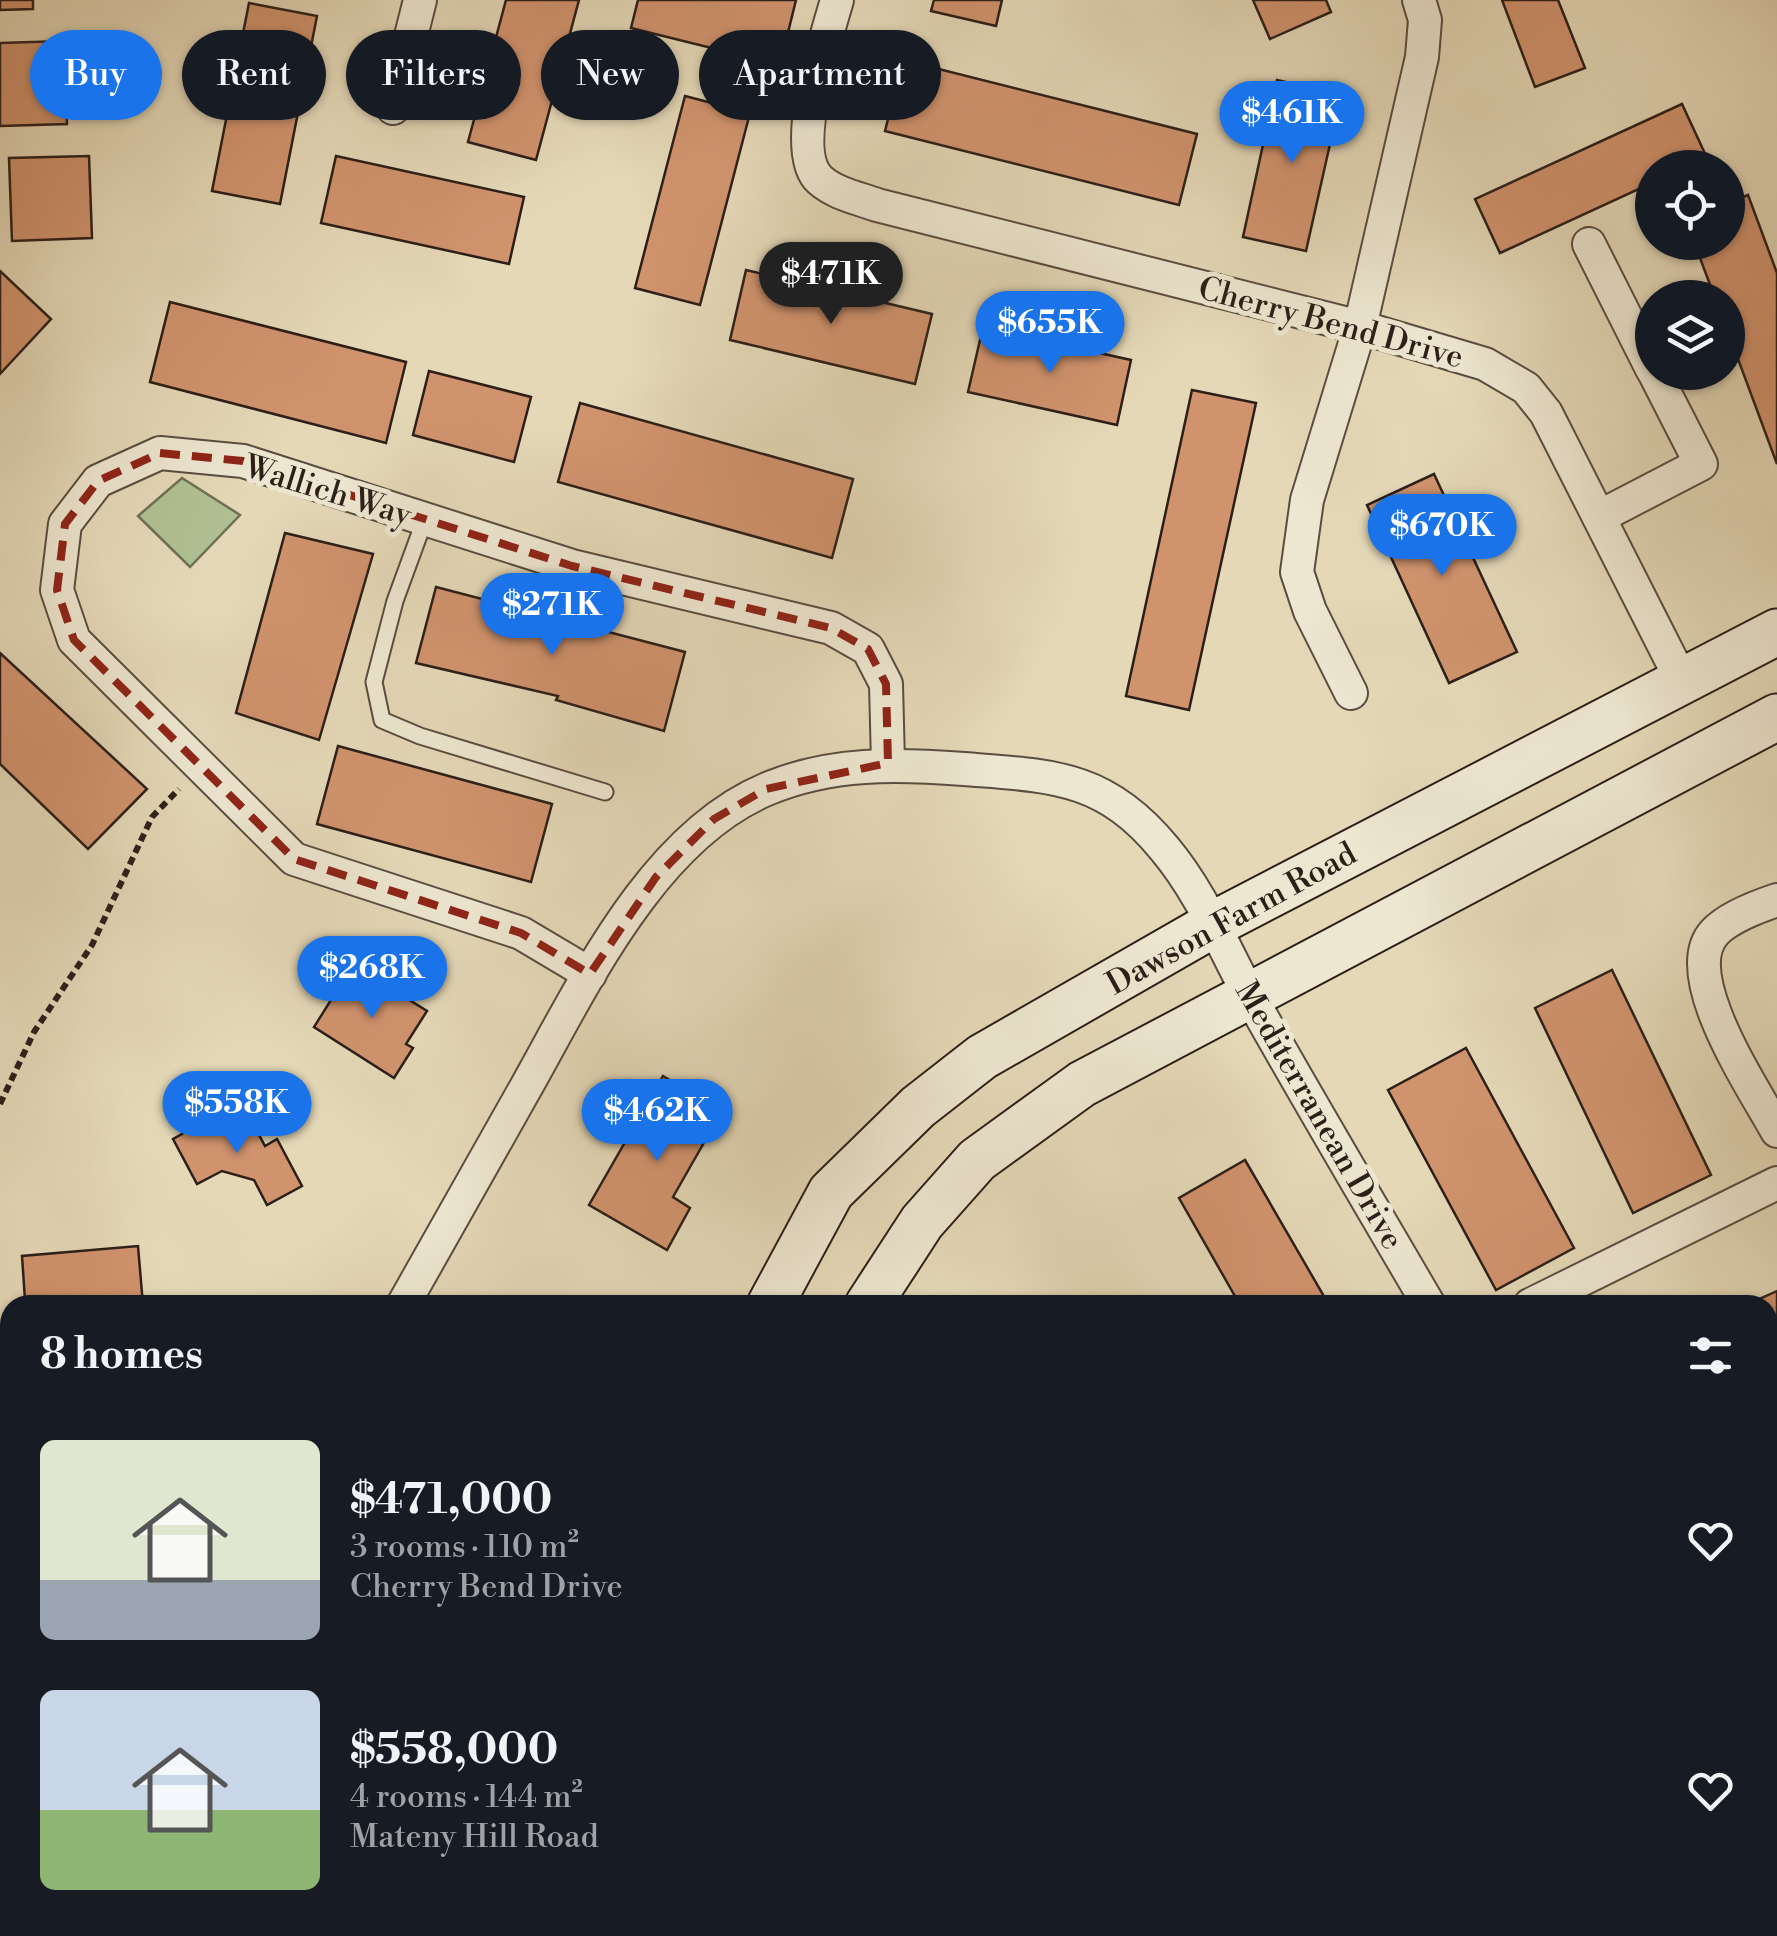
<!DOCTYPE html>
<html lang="en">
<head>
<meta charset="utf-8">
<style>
	:root { --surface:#171b24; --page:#242831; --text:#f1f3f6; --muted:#9ea1a6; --accent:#1a73e8 }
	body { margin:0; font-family:"Libre Bodoni",serif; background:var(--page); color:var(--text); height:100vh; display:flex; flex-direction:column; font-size:38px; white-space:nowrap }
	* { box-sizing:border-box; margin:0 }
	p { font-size:32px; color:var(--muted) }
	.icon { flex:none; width:55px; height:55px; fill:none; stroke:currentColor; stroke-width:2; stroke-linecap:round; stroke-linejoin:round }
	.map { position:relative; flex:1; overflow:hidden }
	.panel { position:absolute; left:0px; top:1295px; width:1778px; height:642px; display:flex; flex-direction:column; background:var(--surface); border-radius:30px 30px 0 0; box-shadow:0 2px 8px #0004 }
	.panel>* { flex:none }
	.top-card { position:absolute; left:30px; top:30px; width:1000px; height:90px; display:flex; gap:20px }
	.buttons { position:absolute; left:1635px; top:150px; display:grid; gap:20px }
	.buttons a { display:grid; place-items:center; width:110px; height:110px; border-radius:50%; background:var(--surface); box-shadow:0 2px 8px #0004; font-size:50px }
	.price { position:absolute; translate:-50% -85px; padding:0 22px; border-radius:35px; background:var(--accent); color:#fff; font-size:32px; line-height:65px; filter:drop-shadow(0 2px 5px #0008) }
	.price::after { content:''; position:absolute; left:50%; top:60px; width:30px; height:22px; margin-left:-15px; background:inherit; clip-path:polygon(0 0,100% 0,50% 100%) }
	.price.on { background:#222; color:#fff }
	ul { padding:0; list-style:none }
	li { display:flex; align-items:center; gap:30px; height:250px; padding:0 40px }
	li span { display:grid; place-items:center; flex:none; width:280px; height:200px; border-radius:15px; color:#555 }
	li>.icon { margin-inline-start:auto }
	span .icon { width:120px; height:120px; fill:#fffc; stroke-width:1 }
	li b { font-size:42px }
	h2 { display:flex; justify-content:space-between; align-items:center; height:120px; padding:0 40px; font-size:42px }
	.chip { padding:0 35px; border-radius:45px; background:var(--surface); box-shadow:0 2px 8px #0004; font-size:35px; line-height:90px }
	.chip.on { background:var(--accent); color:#fff }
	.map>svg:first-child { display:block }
	.green { fill:#b0c092; stroke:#6e7055; stroke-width:2.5 }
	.building { fill:#d0936e; stroke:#2c1f18; stroke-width:2.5 }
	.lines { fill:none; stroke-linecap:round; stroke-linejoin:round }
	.lane-casing { stroke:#5a4d40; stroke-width:19 }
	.street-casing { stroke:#5a4d40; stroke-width:36 }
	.secondary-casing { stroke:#2c1f18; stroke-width:49 }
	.path { stroke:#2c1f18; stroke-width:6; stroke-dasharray:8 5; stroke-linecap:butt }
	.lane { stroke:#ede6d0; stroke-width:15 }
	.street { stroke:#ede6d0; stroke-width:32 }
	.secondary { stroke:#ede6d0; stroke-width:45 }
	.marked { fill:none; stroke:#8f2418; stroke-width:8; stroke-dasharray:20 12; stroke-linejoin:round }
	.labels { text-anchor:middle; stroke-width:10; stroke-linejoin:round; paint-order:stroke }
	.street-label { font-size:32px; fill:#2c1f18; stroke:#ede6d0 }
</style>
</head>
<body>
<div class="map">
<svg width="1777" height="1936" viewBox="0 0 1777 1936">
	<rect width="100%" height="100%" fill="#e4d8b7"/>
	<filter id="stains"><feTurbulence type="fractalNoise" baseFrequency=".002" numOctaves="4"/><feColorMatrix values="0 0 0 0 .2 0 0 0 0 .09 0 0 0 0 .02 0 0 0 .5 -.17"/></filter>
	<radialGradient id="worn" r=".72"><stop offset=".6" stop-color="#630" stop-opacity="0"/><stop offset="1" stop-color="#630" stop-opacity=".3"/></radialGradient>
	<g class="green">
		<path d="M182 478 240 515 190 567 138 516Z"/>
		<path d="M1777 1454V1936H1154L1163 1928H1768V1459Z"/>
		<path d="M760 1928H1043L1069 1936H772Z"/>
	</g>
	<g class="building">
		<path d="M0 0H33V9L0 10Z"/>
		<path d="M506 0H579L536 160 468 142Z"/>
		<path d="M638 0H796L780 65 631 28Z"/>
		<path d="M934 0H1002L996 26 931 11Z"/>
		<path d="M1253 0H1326L1331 12 1270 39Z"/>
		<path d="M1502 0H1558L1585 68 1535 87Z"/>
		<path d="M249 3 317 16 280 204 212 191Z"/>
		<path d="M64 41 67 124 0 126V43Z"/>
		<path d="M903 60 1197 134 1179 205 885 131Z"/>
		<path d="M1277 80 1341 95 1306 251 1243 237Z"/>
		<path d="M685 96 750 113 700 305 635 288Z"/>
		<path d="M1682 104 1707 158 1687 168H1652V183L1500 253 1475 199Z"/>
		<path d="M89 156 92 238 12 241 9 158Z"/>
		<path d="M336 156 524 197 509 264 321 223Z"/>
		<path d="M1748 195 1777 273V464L1728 332V298H1715L1694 242H1728V203Z"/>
		<path d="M746 270 932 314 915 384 730 340Z"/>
		<path d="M0 271 51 319 0 374Z"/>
		<path d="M170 302 406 362 386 443 150 382Z"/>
		<path d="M983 327 1131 360 1117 425 968 392Z"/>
		<path d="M429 371 531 397 514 462 413 435Z"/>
		<path d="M1192 390 1256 403 1189 710 1126 696Z"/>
		<path d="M580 403 853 479 832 558 558 482Z"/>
		<path d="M1434 474 1517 652 1449 683 1367 505Z"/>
		<path d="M285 533 373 554 319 740 236 713Z"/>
		<path d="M436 587 685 652 664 731 556 700 558 696 416 663Z"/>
		<path d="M0 653 147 789 88 849 0 764Z"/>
		<path d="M338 746 552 804 531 882 317 824Z"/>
		<path d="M353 965 427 1011 406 1044 413 1048 394 1078 314 1027Z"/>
		<path d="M1612 970 1711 1175 1633 1213 1535 1008Z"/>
		<path d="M1466 1048 1574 1248 1496 1290 1388 1090Z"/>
		<path d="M663 1076 722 1111 673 1197 690 1208 667 1250 589 1205Z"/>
		<path d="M225 1110 234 1127 250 1118 265 1146 277 1139 302 1186 267 1205 254 1180 222 1171 197 1184 173 1139Z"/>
		<path d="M1245 1160 1329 1305H1240L1179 1198Z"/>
		<path d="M138 1246 143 1305H59L58 1297 25 1300 22 1256Z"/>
		<path d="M1777 1291V1386L1768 1390V1305H1746Z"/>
	</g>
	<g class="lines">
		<defs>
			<path id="lane" d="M425 519 395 601 374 682 382 720 420 736 605 792"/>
			<g id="street">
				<path d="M837 0C826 38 789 152 820 180 836 194 858 198 877 205L1360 327 1485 364 1526 388 1546 413 1682 681"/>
				<path d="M393 108 420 0"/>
				<path d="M1589 244 1652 369"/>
				<path d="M1599 517 1701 464 1654 372"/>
				<path d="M1351 693 1310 611 1297 572 1307 500 1360 327 1422 57 1425 20 1419 0"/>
				<path d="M1777 900C1759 906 1728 918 1715 932 1675 974 1755 1090 1777 1131"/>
				<path d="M590 974 521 933 294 859 74 640 57 590 65 524 98 481 160 453 243 461 572 566 831 628 868 649 886 684 888 763"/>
				<path d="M403 1305C443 1233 484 1161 525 1089 583 986 652 837 767 789 831 762 897 764 964 769 1051 776 1104 775 1164 848 1202 893 1224 949 1252 1000 1310 1103 1370 1204 1429 1305"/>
				<path d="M1530 1305 1777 1183"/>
				<path d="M0 1425H10"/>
			</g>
			<g id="secondary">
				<path d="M770 1305 831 1192 918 1107 982 1057 1214 924 1777 632"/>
				<path d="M868 1305 922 1222 977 1160 1082 1084 1777 717"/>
				<path d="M342 1936 349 1928"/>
				<path d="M470 1936 478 1928"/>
			</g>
		</defs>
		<use href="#lane" class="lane-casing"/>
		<use href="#street" class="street-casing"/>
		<use href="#secondary" class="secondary-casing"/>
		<path class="path" d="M0 1104 34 1032 92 945 152 817 179 789"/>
		<use href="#lane" class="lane"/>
		<use href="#street" class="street"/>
		<use href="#secondary" class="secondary"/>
	</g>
	<path class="marked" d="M160 453 243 461 572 566 831 628 868 649 886 684 888 763 766 789 714 819 656 877 590 974 521 933 294 859 74 640 57 590 65 524 98 481Z"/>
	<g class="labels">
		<g class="street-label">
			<text transform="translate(1331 322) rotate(15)" y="11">Cherry Bend Drive</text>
			<text transform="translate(328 490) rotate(17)" y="11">Wallich Way</text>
			<text transform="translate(1231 918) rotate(-29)" y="11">Dawson Farm Road</text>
			<text transform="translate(1320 1115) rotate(60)" y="11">Mediterranean Drive</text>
		</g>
	</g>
	<rect width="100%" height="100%" filter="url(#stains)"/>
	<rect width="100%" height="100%" fill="url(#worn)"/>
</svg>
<div class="buttons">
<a><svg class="icon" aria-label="locate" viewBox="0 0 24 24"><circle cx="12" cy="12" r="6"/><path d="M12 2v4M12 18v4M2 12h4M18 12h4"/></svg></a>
<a><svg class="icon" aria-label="layers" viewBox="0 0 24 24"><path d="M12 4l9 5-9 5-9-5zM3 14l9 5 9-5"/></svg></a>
</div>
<b class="price" style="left:1292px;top:166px">$461K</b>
<b class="price on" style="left:831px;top:327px">$471K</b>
<b class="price" style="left:1050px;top:376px">$655K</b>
<b class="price" style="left:1442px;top:579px">$670K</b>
<b class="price" style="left:552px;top:658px">$271K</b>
<b class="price" style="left:372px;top:1021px">$268K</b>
<b class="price" style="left:237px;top:1156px">$558K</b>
<b class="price" style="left:657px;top:1164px">$462K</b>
<div class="top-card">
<a class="chip on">Buy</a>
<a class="chip">Rent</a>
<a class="chip">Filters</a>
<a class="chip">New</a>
<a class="chip">Apartment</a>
</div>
<section class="panel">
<h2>8 homes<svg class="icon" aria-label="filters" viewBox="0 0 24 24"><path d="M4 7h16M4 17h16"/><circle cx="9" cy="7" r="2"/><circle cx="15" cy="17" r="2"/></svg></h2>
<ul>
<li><span style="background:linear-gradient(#dfe7d0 70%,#9aa5b1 0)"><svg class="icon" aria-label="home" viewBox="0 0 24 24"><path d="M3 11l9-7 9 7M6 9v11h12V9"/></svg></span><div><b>$471,000</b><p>3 rooms · 110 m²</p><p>Cherry Bend Drive</p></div><svg class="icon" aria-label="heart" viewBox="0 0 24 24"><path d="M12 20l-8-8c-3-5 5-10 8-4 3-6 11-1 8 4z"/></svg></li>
<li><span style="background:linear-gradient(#c9d6e8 60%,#8fb573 0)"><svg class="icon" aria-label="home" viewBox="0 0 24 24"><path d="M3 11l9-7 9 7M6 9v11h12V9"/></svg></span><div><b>$558,000</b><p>4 rooms · 144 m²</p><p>Mateny Hill Road</p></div><svg class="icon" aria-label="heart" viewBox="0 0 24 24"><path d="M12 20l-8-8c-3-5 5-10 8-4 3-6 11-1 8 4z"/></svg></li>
</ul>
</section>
</div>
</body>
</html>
